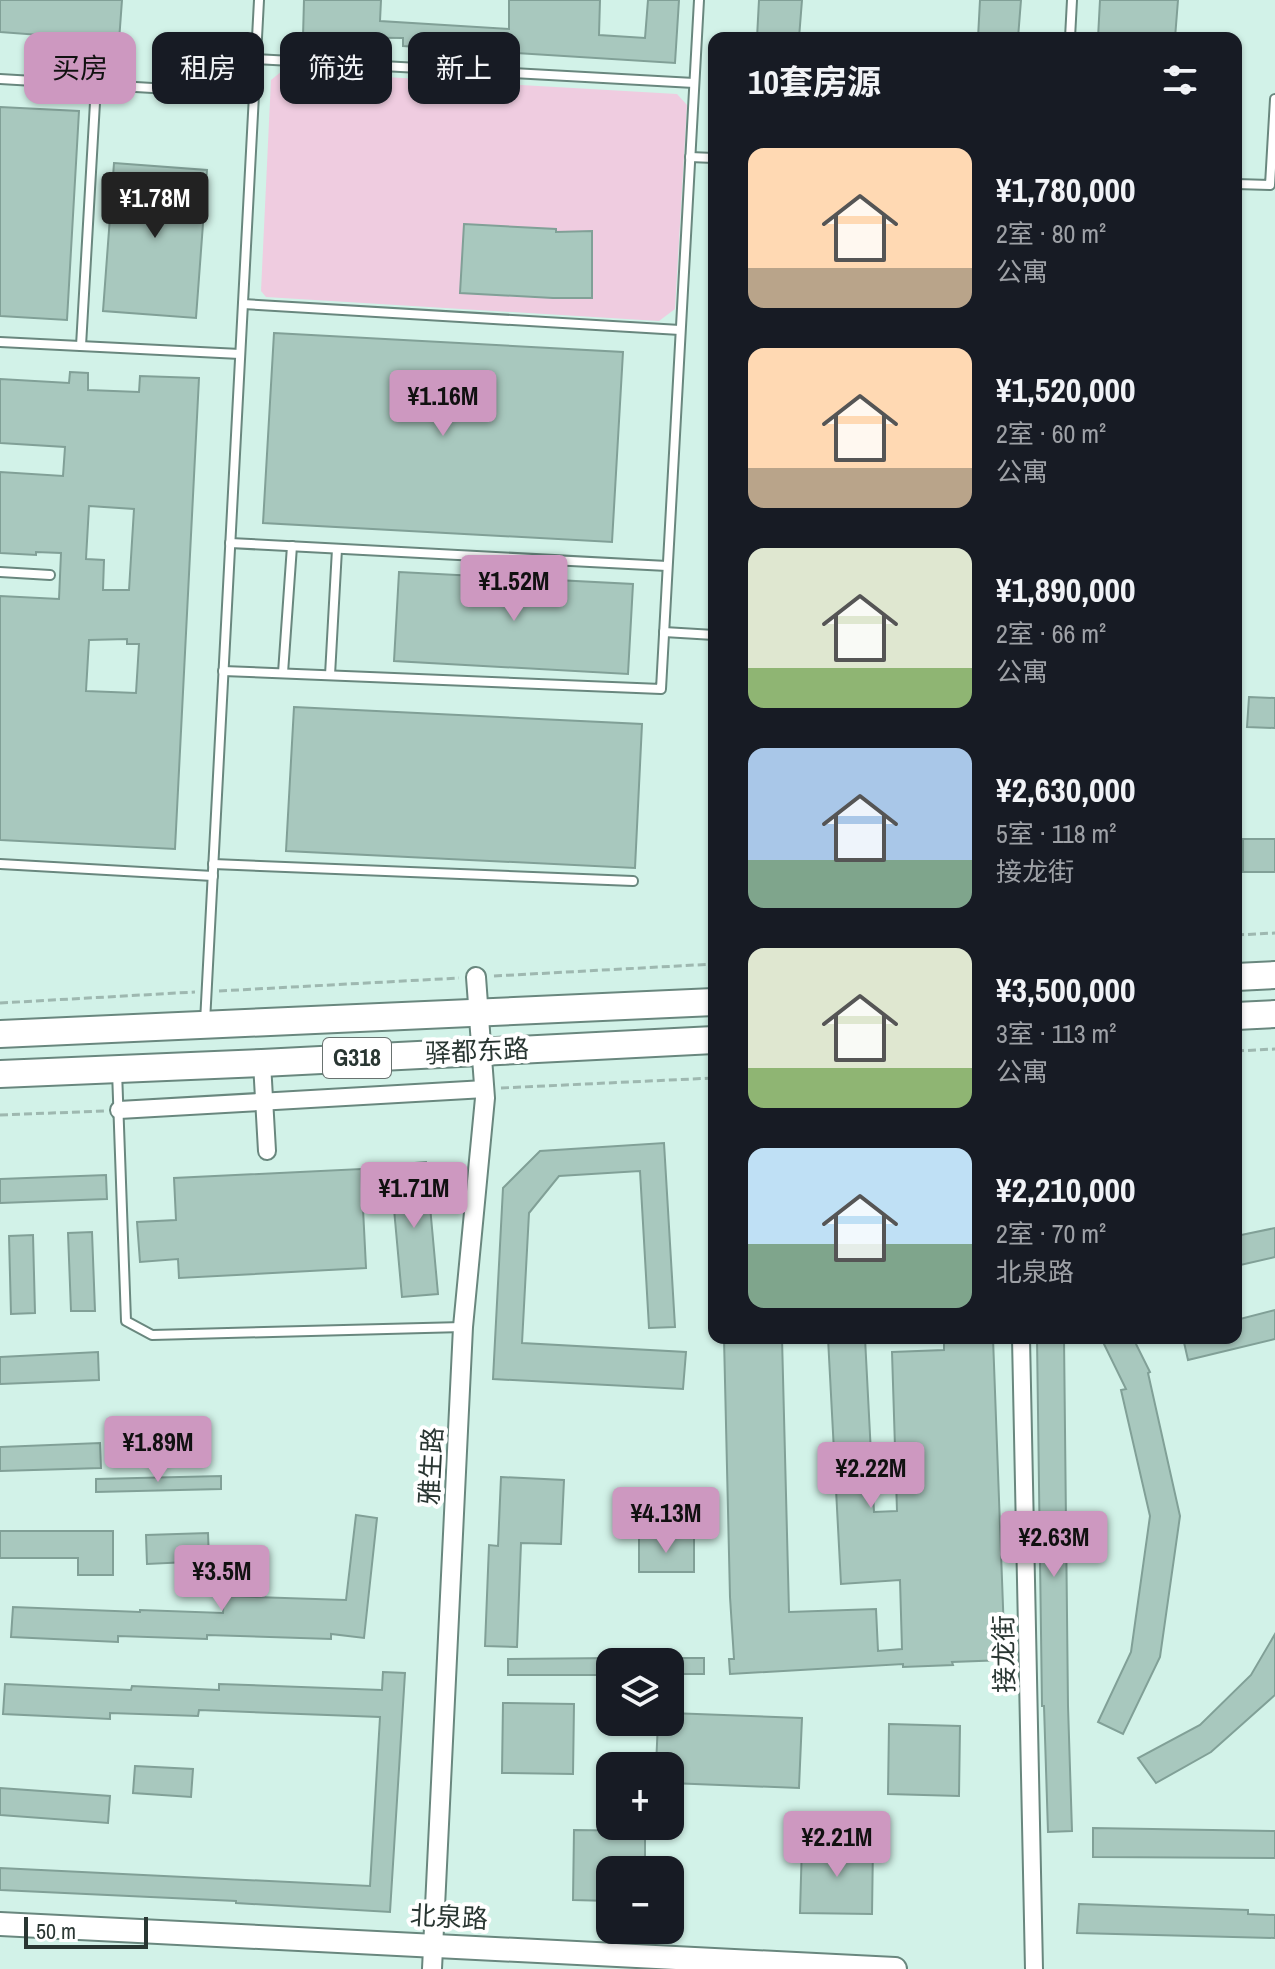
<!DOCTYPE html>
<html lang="zh">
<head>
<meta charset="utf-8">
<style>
	:root { --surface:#171b24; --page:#242831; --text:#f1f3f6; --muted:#9ea1a6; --accent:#cd98c0 }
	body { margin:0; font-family:"Archivo Narrow","Noto Sans SC",sans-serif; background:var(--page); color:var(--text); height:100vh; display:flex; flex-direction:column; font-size:30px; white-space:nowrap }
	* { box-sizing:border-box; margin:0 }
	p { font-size:26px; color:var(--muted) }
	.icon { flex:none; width:44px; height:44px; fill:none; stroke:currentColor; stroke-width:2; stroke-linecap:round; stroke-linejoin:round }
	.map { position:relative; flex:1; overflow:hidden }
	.drawer { position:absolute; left:708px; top:32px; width:534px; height:1312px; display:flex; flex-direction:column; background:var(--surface); border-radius:16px; box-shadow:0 2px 6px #0004 }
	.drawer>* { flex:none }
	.banner { position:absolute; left:24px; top:32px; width:564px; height:72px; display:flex; gap:16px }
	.fabs { position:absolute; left:596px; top:1648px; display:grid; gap:16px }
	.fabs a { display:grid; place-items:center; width:88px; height:88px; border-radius:16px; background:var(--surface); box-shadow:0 2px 6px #0004; font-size:40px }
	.scale { position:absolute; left:24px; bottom:20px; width:124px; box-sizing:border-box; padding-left:8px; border:4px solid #293632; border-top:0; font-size:22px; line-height:28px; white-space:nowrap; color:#293632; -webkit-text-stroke:6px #fff; paint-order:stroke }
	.price { position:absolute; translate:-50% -68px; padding:0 18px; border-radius:8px; background:var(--accent); color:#111; font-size:26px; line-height:52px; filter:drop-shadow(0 2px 4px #0008) }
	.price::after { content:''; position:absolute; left:50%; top:48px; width:24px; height:18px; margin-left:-12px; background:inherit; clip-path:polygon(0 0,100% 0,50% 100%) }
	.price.selected { background:#222; color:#fff }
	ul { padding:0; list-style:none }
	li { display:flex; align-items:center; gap:24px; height:200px; padding:0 40px }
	li span { display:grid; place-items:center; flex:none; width:224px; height:160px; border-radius:16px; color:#555 }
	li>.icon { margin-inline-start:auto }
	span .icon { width:96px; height:96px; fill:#fffc; stroke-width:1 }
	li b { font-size:34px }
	h2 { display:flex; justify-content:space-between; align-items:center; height:96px; padding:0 40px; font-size:34px }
	.pill { padding:0 28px; border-radius:16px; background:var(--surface); box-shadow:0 2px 6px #0004; font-size:28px; line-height:72px }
	.pill.selected { background:var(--accent); color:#111 }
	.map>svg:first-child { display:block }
	.green { fill:#efcce0 }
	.building { fill:#a8c8be; stroke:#81a097; stroke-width:2; fill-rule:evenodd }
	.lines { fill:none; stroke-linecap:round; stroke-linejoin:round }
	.service-casing { stroke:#69877e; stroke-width:12 }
	.minor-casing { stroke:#69877e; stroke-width:20 }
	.tertiary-casing { stroke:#69877e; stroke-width:22 }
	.secondary-casing { stroke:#69877e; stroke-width:26 }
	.trunk-casing { stroke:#69877e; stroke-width:30 }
	.path { stroke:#9eb8b0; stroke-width:3; stroke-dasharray:8 4; stroke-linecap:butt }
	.service { stroke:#fff; stroke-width:8 }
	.minor { stroke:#fff; stroke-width:16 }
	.tertiary { stroke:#fff; stroke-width:18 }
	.secondary { stroke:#fff; stroke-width:22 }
	.trunk { stroke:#fff; stroke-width:26 }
	.labels { text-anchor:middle; stroke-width:8; stroke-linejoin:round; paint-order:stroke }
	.shield { fill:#fff; stroke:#697270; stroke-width:2 }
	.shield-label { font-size:24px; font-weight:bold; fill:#293632 }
	.street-label { font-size:26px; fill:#293632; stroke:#fff }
</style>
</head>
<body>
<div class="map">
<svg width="1275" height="1969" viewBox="0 0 1275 1969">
	<rect width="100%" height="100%" fill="#d2f2e8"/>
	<path class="green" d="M282 71 677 94 687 105 675 309 659 321 266 297 261 291 271 80Z"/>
	<g class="building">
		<path d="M0 0H122L119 41 0 32Z"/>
		<path d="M304 0H381L380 21 509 29V0H600L599 35 645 38 648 0H679L675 63 403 46V38L303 37Z"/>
		<path d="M759 0H802L799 38H757Z"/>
		<path d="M980 0H1021L1018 38H978Z"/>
		<path d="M1100 0H1178L1175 38H1098Z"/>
		<path d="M0 107 79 111 67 320 0 316Z"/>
		<path d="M114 163 207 170 196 318 103 311Z"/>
		<path d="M464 224 556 229V232L592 231V298H553L460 293Z"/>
		<path d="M274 333 623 352 612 542 263 523Z"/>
		<path d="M70 372 88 373V390L139 392 140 376 199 378 175 849 0 840V596L59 599 61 553 36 552V555L0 553V472L63 476 65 447 0 443V379L69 383ZM89 506 134 509 129 590H103L104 560 86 559ZM127 639V644H139L136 693 86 691 89 640Z"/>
		<path d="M399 572 633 584 628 674 394 661Z"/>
		<path d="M1249 697 1275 698V728L1247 727Z"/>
		<path d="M294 707 642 724 635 868 286 851Z"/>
		<rect x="1243" y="839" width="32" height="33"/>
		<path d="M664 1143 675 1327 649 1328 640 1171 559 1176 529 1213 522 1343 686 1352 683 1389 493 1379 503 1188 540 1151Z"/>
		<path d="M426 1162 438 1294 402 1297 390 1165Z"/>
		<path d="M361 1169 366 1268 179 1278 178 1259 140 1262 137 1222 176 1220 174 1178Z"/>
		<path d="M106 1175 107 1199 0 1203V1179Z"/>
		<path d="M1275 1228V1257L1236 1266V1236Z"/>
		<path d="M92 1232 95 1311H71L68 1233Z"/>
		<path d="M33 1235 35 1313 11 1314 9 1236Z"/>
		<path d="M1275 1310V1339L1188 1360 1183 1338H1236V1320Z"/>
		<path d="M724 1338H782L789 1612 876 1609 878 1651 902 1649 900 1580 841 1584 828 1338H865L874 1512 897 1511 892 1352 944 1350V1338H993L1005 1660 952 1662 953 1665 903 1667V1664L730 1674 729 1659H734L730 1597Z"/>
		<path d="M1037 1338H1064L1068 1706 1072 1831 1048 1832 1044 1706H1042Z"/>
		<path d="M1101 1338H1133L1150 1372 1148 1373 1180 1516 1160 1657 1123 1734 1098 1722 1131 1652 1150 1516 1121 1390 1126 1389Z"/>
		<path d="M98 1352 99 1380 0 1384V1357Z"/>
		<path d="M100 1443 101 1468 0 1471V1447Z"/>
		<path d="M221 1476V1489L96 1492V1479Z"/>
		<path d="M501 1477 564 1480 561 1544 521 1543 517 1647 485 1646 489 1545 498 1546Z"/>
		<path d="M356 1515 377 1518 364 1638 331 1634V1639L207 1635V1639L118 1636V1642L11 1637 13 1607 140 1612V1610L223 1613 224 1596 346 1600Z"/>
		<path d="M0 1531H113V1575H78V1558H0Z"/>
		<path d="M208 1533 209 1561 147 1564 146 1535Z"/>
		<rect x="639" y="1538" width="55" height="34"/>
		<path d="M1275 1634V1695L1211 1752 1156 1783 1138 1758 1200 1725 1251 1675Z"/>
		<path d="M610 1658V1675H508V1659Z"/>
		<rect x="670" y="1658" width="34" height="16"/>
		<path d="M383 1672 405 1673 390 1912 236 1903V1901L0 1890V1868L370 1886 380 1717 199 1710 198 1716 110 1713V1719L3 1714 5 1684 131 1690 132 1686 219 1690V1684L382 1690Z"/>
		<path d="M503 1703 574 1704 573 1774 502 1773Z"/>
		<path d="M670 1713 802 1718 799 1788 670 1783V1766H656L658 1722H670Z"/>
		<path d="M889 1724 960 1726 959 1796 888 1794Z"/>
		<path d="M135 1766 193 1769 191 1797 133 1793Z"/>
		<path d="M0 1788 110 1796 108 1823 0 1815Z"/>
		<path d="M1093 1828 1275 1831V1858L1093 1857Z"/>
		<path d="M574 1830 645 1831V1870H610V1901L573 1900Z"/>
		<path d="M802 1843 873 1844 872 1914 800 1913Z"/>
		<path d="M1079 1904 1248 1910V1914L1275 1915V1938L1077 1933Z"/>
	</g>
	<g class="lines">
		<defs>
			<g id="service">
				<path d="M1070 38 1072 0"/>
				<path d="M255 59 694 83"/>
				<path d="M0 79 254 94"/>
				<path d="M690 157 714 158"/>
				<path d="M1236 184 1270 185 1275 99"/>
				<path d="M243 304 680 330"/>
				<path d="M0 342 240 354"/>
				<path d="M81 346 96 85"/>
				<path d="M230 543 667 566"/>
				<path d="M0 572 50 575"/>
				<path d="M664 632 714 635"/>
				<path d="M223 671 661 689 699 0"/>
				<path d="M283 673 292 546"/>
				<path d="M330 675 337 549"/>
				<path d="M0 864 213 876"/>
				<path d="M213 864 633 881"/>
				<path d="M205 1022 259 0"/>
				<path d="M117 1071 126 1321 152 1335 463 1327"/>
			</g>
			<g id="minor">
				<path d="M262 1063 267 1151"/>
				<path d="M119 1110 485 1089"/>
				<path d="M1021 1338 1034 1969"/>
			</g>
			<path id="tertiary" d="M432 1969 463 1327 485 1098 476 977"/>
			<path id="secondary" d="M0 1924 895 1969"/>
			<g id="trunk">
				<path d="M1236 977 1275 975"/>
				<path d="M1236 1016 1275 1014"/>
				<path d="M0 1034 714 1002"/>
				<path d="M0 1074 262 1063 714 1040"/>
			</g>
		</defs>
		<use href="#service" class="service-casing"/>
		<use href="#minor" class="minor-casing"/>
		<use href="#tertiary" class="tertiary-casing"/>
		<use href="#secondary" class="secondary-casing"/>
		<use href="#trunk" class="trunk-casing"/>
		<g class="path">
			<path d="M1236 935 1275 933"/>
			<path d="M494 976 714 964"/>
			<path d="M219 991 459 978"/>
			<path d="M0 1003 195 992"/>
			<path d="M1236 1051 1275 1049"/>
			<path d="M501 1088 714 1078"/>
			<path d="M0 1115 104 1111"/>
		</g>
		<use href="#service" class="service"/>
		<use href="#minor" class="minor"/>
		<use href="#tertiary" class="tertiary"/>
		<use href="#secondary" class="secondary"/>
		<use href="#trunk" class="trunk"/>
	</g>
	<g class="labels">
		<rect class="shield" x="323" y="1038" width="68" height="40" rx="6"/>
		<g class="shield-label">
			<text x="357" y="1066">G318</text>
		</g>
		<g class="street-label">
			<text transform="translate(477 1051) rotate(-3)" y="9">驿都东路</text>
			<text transform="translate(431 1466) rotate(-87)" y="9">雅生路</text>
			<text transform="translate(1004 1654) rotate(-91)" y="9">接龙街</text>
			<text transform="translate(449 1917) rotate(3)" y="9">北泉路</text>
		</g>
	</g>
</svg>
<div class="fabs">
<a><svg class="icon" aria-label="layers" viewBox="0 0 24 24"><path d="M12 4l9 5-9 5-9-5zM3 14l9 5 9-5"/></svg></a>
<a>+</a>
<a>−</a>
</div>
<div class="scale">50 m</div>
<b class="price selected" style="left:155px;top:240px">¥1.78M</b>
<b class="price" style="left:443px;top:438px">¥1.16M</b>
<b class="price" style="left:514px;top:623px">¥1.52M</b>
<b class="price" style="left:414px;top:1230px">¥1.71M</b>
<b class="price" style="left:158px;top:1484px">¥1.89M</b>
<b class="price" style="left:871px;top:1510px">¥2.22M</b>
<b class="price" style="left:666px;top:1555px">¥4.13M</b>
<b class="price" style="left:1054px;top:1579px">¥2.63M</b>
<b class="price" style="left:222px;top:1613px">¥3.5M</b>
<b class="price" style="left:837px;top:1879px">¥2.21M</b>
<div class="banner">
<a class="pill selected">买房</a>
<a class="pill">租房</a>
<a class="pill">筛选</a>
<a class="pill">新上</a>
</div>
<section class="drawer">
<h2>10套房源<svg class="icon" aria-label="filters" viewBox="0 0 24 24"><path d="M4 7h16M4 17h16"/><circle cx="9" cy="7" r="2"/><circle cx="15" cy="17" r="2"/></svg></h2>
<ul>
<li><span style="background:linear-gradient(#ffd9b3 75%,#b9a48a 0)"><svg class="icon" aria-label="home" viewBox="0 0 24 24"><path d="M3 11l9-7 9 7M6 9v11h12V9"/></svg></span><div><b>¥1,780,000</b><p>2室 · 80 m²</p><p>公寓</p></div></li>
<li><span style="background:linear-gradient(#ffd9b3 75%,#b9a48a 0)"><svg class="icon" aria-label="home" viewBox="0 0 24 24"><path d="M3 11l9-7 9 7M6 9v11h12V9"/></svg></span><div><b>¥1,520,000</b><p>2室 · 60 m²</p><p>公寓</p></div></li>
<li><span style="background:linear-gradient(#dfe7d0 75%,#8fb573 0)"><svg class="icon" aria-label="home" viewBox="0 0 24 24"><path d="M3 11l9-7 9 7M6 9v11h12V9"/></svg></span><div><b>¥1,890,000</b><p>2室 · 66 m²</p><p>公寓</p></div></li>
<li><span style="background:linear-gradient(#a9c7e8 70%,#7fa58c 0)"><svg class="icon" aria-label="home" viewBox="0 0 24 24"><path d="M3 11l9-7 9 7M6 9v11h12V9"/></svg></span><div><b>¥2,630,000</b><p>5室 · 118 m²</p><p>接龙街</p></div></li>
<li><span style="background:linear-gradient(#dfe7d0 75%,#8fb573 0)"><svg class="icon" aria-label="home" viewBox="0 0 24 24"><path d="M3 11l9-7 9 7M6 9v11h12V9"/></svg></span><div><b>¥3,500,000</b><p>3室 · 113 m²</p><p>公寓</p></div></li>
<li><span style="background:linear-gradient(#bfe0f5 60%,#7fa58c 0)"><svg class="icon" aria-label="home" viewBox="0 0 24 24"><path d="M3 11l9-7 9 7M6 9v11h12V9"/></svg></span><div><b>¥2,210,000</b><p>2室 · 70 m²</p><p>北泉路</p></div></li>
</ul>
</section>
</div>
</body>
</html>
